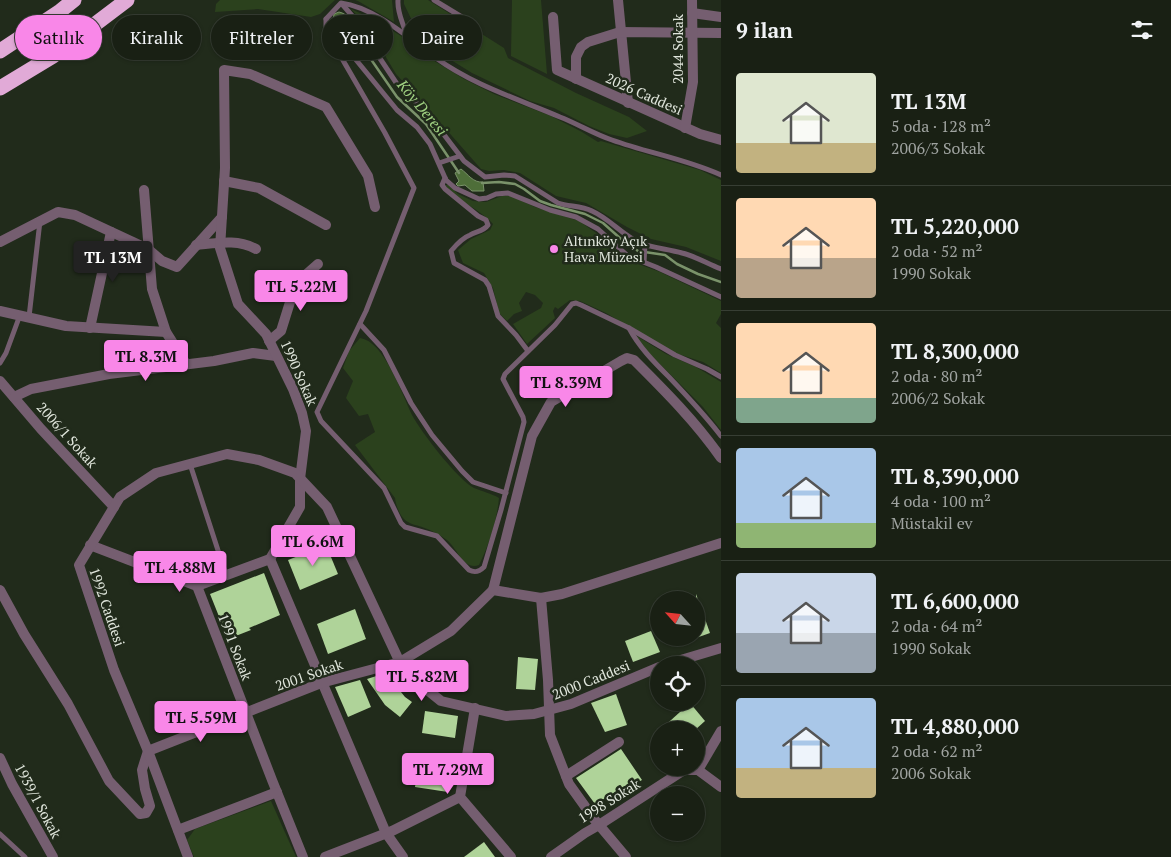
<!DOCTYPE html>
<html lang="tr">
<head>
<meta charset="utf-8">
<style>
	:root { --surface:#192014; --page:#262d22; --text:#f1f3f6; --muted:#9fa3a0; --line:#373e34; --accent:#f987e8 }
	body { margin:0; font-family:"PT Serif",serif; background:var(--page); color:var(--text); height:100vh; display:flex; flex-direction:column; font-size:19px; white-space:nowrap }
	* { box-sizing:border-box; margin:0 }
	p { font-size:16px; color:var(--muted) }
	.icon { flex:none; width:28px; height:28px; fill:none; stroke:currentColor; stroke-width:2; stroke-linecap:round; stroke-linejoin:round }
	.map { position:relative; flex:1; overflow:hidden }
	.drawer { display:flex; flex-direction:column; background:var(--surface); width:450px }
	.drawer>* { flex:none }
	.guide { position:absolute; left:15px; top:15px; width:475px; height:45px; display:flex; gap:10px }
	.needle { width:32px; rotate:297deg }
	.controls { position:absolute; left:650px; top:591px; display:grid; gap:10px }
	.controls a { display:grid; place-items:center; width:55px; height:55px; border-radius:50%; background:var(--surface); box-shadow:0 1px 4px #0004,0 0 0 1px var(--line); font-size:25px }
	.price { position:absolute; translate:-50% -42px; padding:0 11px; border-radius:5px; background:var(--accent); color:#111; font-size:16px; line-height:32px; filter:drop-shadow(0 1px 2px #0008) }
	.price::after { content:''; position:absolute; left:50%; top:30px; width:15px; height:11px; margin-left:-8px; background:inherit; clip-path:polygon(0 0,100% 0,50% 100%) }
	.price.active { background:#222; color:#fff }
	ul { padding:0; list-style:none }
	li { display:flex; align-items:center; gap:15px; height:125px; padding:0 15px }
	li+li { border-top:1px solid var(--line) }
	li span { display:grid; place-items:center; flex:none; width:140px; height:100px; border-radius:5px; color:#555 }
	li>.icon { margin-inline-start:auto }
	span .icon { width:60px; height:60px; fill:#fffc; stroke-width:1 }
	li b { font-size:21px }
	h2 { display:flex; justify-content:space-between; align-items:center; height:60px; padding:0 15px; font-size:21px }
	.tag { padding:0 18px; border-radius:22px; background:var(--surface); box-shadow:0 1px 4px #0004,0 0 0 1px var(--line); font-size:18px; line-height:45px }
	.tag.active { background:var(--accent); color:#111 }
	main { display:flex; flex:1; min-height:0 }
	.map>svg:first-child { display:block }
	.green { fill:#2b411d }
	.water { fill:#4e6e39; stroke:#7a926a }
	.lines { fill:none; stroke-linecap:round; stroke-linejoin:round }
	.stream { stroke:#7a926a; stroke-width:2.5 }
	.building { fill:#afd399 }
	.lane { stroke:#755e70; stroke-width:5 }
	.street { stroke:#755e70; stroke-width:10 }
	.highway { stroke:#e1aad7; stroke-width:15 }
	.poi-dot { fill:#f987e8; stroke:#212b1b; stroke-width:2 }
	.labels { text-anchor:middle; stroke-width:5; stroke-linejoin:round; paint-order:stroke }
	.street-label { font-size:14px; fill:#e0e6dc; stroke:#212b1b }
	.poi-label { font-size:14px; fill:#e0e6dc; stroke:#212b1b; text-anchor:start }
	.water-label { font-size:15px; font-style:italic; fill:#9fd081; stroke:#212b1b }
</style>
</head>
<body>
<main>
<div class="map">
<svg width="721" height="857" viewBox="0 0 721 857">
	<rect width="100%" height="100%" fill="#212b1b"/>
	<g class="green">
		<path d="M220 0H335L320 14 311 17 258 9 215 12 216 4Z"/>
		<path d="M355 0H392L394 22 358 1Z"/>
		<path d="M404 0H428L504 48 508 58 576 93 629 117 647 131 627 138 609 134 589 126 554 108 530 101 472 73 443 55 418 33 404 4Z"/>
		<path d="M512 0H541L547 74 511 56Z"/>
		<path d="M351 9 375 20 401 36 436 62 464 79 494 94 551 116 582 132 598 142 601 141 700 170 721 180V261L686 247 651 239 627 227 586 203 556 196 520 173 504 170 489 171 481 169 430 111 396 74 368 27Z"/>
		<path d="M445 185H449L458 194 473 201 486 202 502 196H511L535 207 579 221 599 235 630 261 660 272 721 301V314L716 323 721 328V373L703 362 672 352 606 313 580 301 570 300 558 309 555 307 553 311 555 318 527 344 513 324 541 308 543 303 535 295 526 292 519 303 522 311 514 314 507 321 499 313 493 288 484 273 463 263 458 250 471 239 490 230 493 224C479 208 457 202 445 185Z"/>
		<path d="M635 335 666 354 696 367 721 382V430L703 407 643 347Z"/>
		<path d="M360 338C384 341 402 394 412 415 421 432 458 480 474 488 483 492 491 493 499 498 497 520 489 545 479 565 464 571 457 548 447 540 440 535 431 530 422 527 416 525 409 524 404 519 399 514 396 505 395 498L355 445 375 432 368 414 359 416 346 398 353 381 343 368 349 351Z"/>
		<path d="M271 801 296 857H194L187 840 195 829Z"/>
	</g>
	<g class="water">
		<path d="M339 12C355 15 364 44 372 57L364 59 354 50 347 36 341 34 333 20 334 14Z"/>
		<path d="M461 169C468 174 473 183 483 182L484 191H472L465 185 458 186 456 184 459 181 455 173Z"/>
	</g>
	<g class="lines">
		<g class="stream">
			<path d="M368 55 397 97 426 124 459 173"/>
			<path d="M482 183 499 182 515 184 524 189 540 201 551 205 585 214 603 223 621 239 638 251 665 255 677 264 698 274 721 282"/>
		</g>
	</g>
	<g class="building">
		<path d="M326 545 338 574 300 590 288 560Z"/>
		<path d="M264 573 280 615 249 628 251 630 228 639 210 594Z"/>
		<path d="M696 594 710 633 696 638Z"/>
		<path d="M355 609 366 639 328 654 317 624Z"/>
		<path d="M651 631 660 652 633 662 625 641Z"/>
		<path d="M518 657 538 659 535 690 516 689Z"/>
		<path d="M389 672 393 682 405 697 412 702 400 717 385 705 367 679Z"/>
		<path d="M360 680 371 707 348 717 335 687Z"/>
		<path d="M616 694 627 725 605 732 591 703Z"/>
		<path d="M690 703 705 721 695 730H660Z"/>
		<path d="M425 711 458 716 455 738 422 733Z"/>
		<path d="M621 749 642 780 622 791 621 789 595 804 576 778Z"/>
		<path d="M418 766 452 771 448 792 415 787Z"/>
		<path d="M484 842 495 857H464Z"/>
	</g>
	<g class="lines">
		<g class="lane">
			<path d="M398 0C397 13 403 22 406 34"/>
			<path d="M434 0 475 25"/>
			<path d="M342 4 367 33 377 54 397 84 429 115 464 161 485 177 504 175 515 176 558 203C569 207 581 205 592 211 610 219 622 235 640 243 652 248 669 249 682 253 695 256 708 264 721 269"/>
			<path d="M326 19V28L333 43 385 133 414 188 366 311 317 412 321 421 384 488 401 523 405 527 437 536 469 570C475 573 479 572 484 567L501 510 524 422 523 417 503 379 505 374 555 325 572 304 576 303 581 305 629 328 675 355 707 369 721 377"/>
			<path d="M439 163 460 156"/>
			<path d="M721 175C686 159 648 153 612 140 594 134 578 124 560 117 518 99 473 85 436 58 410 39 374 7 341 3L326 19 330 28 397 110 417 127 430 144 446 180 455 188 479 199 487 198 496 194 508 193 550 210 576 217 598 229 628 256 656 267 721 297"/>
			<path d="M445 178 442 185 445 189 478 216 486 220 488 225C483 232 476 231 470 235 462 238 456 245 451 251L454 263 485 280 489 286 498 316 516 335 528 351"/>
			<path d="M644 262 645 244"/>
			<path d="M29 317 40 221"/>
			<path d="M360 324 384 350 411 403 432 435 462 471 473 482 506 493"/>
			<path d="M629 328C639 347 654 362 669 377 687 396 705 415 721 436"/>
			<path d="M0 363 6 353 20 315"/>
			<path d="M190 464 226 575"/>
			<path d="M0 834 25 857"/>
		</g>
		<g class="street">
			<path d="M618 0 628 103"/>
			<path d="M692 13 721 17"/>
			<path d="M553 17 557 70 700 134 721 140"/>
			<path d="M576 79V57L581 47 588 42 620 32 721 33"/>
			<path d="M685 128 693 82 692 0"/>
			<path d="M224 181 259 188 326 225"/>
			<path d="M144 190 152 289 166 332 186 364"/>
			<path d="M0 242 58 212 75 215 148 249 162 261 177 267 222 217"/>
			<path d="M196 245C218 243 237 239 256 249"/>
			<path d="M0 311 66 326 166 332"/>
			<path d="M90 328 111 232"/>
			<path d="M269 341 281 331 291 299 301 279 318 264"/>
			<path d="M0 381 41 429 114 507"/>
			<path d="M14 397 31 389 109 374 214 361 253 353 276 356"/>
			<path d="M90 545 197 586 270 559"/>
			<path d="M270 559 300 507V479L306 431 302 413 293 389 266 334 238 304 220 248 225 168 224 70 250 74 326 107 368 176 375 207"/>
			<path d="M270 559 386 833 403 857"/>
			<path d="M197 586 272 780 303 857"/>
			<path d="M0 590 24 634 68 704 109 781 140 814 146 813 150 806 145 789 142 770 148 751 321 683 400 662 451 631 493 590 541 598 562 594 721 543"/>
			<path d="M493 590 532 436 551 402 621 361 627 358 634 360C665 391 696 422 721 458"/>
			<path d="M541 598 548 680 550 735 569 784 594 819 626 857"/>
			<path d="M664 665 721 648"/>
			<path d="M475 708 460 797 511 857"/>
			<path d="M0 758 12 784 53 857"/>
			<path d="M698 770 721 731"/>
			<path d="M698 770 721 787"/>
			<path d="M566 776 619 742"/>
			<path d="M178 830 277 792"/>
			<path d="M188 857 148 751 114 670 79 565 120 497 156 473 227 454 259 460 295 473 327 507 404 671 441 701 506 716 534 714 571 704 659 667"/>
			<path d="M325 857 392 831 460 797"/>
			<path d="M551 857 585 833 599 825 684 770H698"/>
		</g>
		<g class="highway">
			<path d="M0 51 59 12 74 0"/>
			<path d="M0 88 53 56 127 0"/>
		</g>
	</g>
	<circle class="poi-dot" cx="554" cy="249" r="5"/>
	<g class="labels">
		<g class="street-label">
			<text transform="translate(678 49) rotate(-90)" y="5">2044 Sokak</text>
			<text transform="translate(644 94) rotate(24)" y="5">2026 Caddesi</text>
			<text transform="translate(299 373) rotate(66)" y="5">1990 Sokak</text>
			<text transform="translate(67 435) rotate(48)" y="5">2006/1 Sokak</text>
			<text transform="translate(107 607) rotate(71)" y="5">1992 Caddesi</text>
			<text transform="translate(235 647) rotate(69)" y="5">1991 Sokak</text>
			<text transform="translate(309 675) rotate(-19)" y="5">2001 Sokak</text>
			<text transform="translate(591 680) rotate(-22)" y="5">2000 Caddesi</text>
			<text transform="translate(38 801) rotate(62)" y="5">1939/1 Sokak</text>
			<text transform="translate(609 801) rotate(-32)" y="5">1998 Sokak</text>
		</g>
		<g class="poi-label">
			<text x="564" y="246">Altınköy Açık<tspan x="564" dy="16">Hava Müzesi</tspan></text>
		</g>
		<g class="water-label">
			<text transform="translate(422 108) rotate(50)" y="5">Köy Deresi</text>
		</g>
	</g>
</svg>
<div class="controls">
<a><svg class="needle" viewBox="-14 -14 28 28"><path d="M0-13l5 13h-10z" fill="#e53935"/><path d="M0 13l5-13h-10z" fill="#9fa3a0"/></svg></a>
<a><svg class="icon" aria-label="locate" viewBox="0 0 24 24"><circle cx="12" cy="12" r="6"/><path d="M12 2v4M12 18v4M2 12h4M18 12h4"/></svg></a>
<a>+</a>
<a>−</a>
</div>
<b class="price active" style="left:113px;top:283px">TL 13M</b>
<b class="price" style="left:301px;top:312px">TL 5.22M</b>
<b class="price" style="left:146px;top:382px">TL 8.3M</b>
<b class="price" style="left:566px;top:408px">TL 8.39M</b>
<b class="price" style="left:313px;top:567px">TL 6.6M</b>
<b class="price" style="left:180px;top:593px">TL 4.88M</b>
<b class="price" style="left:422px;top:702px">TL 5.82M</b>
<b class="price" style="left:201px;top:743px">TL 5.59M</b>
<b class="price" style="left:448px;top:795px">TL 7.29M</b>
<div class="guide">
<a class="tag active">Satılık</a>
<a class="tag">Kiralık</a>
<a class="tag">Filtreler</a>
<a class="tag">Yeni</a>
<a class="tag">Daire</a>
</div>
</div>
<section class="drawer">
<h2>9 ilan<svg class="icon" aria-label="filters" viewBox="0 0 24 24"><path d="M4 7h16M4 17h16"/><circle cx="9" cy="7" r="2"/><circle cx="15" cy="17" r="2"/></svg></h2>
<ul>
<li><span style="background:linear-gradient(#dfe7d0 70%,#c2b280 0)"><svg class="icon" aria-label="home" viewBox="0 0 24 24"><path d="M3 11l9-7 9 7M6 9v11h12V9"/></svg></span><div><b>TL 13M</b><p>5 oda · 128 m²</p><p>2006/3 Sokak</p></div></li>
<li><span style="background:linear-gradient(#ffd9b3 60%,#b9a48a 0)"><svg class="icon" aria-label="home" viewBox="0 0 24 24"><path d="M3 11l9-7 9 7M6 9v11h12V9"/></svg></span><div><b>TL 5,220,000</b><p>2 oda · 52 m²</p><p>1990 Sokak</p></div></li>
<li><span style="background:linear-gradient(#ffd9b3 75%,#7fa58c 0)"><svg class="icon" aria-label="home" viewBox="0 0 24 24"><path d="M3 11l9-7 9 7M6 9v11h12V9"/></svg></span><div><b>TL 8,300,000</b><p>2 oda · 80 m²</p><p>2006/2 Sokak</p></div></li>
<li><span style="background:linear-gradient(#a9c7e8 75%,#8fb573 0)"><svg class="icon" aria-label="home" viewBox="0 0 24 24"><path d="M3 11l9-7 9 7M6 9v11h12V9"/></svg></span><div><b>TL 8,390,000</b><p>4 oda · 100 m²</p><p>Müstakil ev</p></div></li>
<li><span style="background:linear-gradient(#c9d6e8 60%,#9aa5b1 0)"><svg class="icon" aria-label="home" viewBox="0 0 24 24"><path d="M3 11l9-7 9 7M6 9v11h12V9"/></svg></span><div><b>TL 6,600,000</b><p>2 oda · 64 m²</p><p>1990 Sokak</p></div></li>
<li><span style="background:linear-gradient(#a9c7e8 70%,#c2b280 0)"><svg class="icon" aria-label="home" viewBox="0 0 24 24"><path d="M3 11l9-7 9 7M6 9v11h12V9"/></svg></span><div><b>TL 4,880,000</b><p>2 oda · 62 m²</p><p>2006 Sokak</p></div></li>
</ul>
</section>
</main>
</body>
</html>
